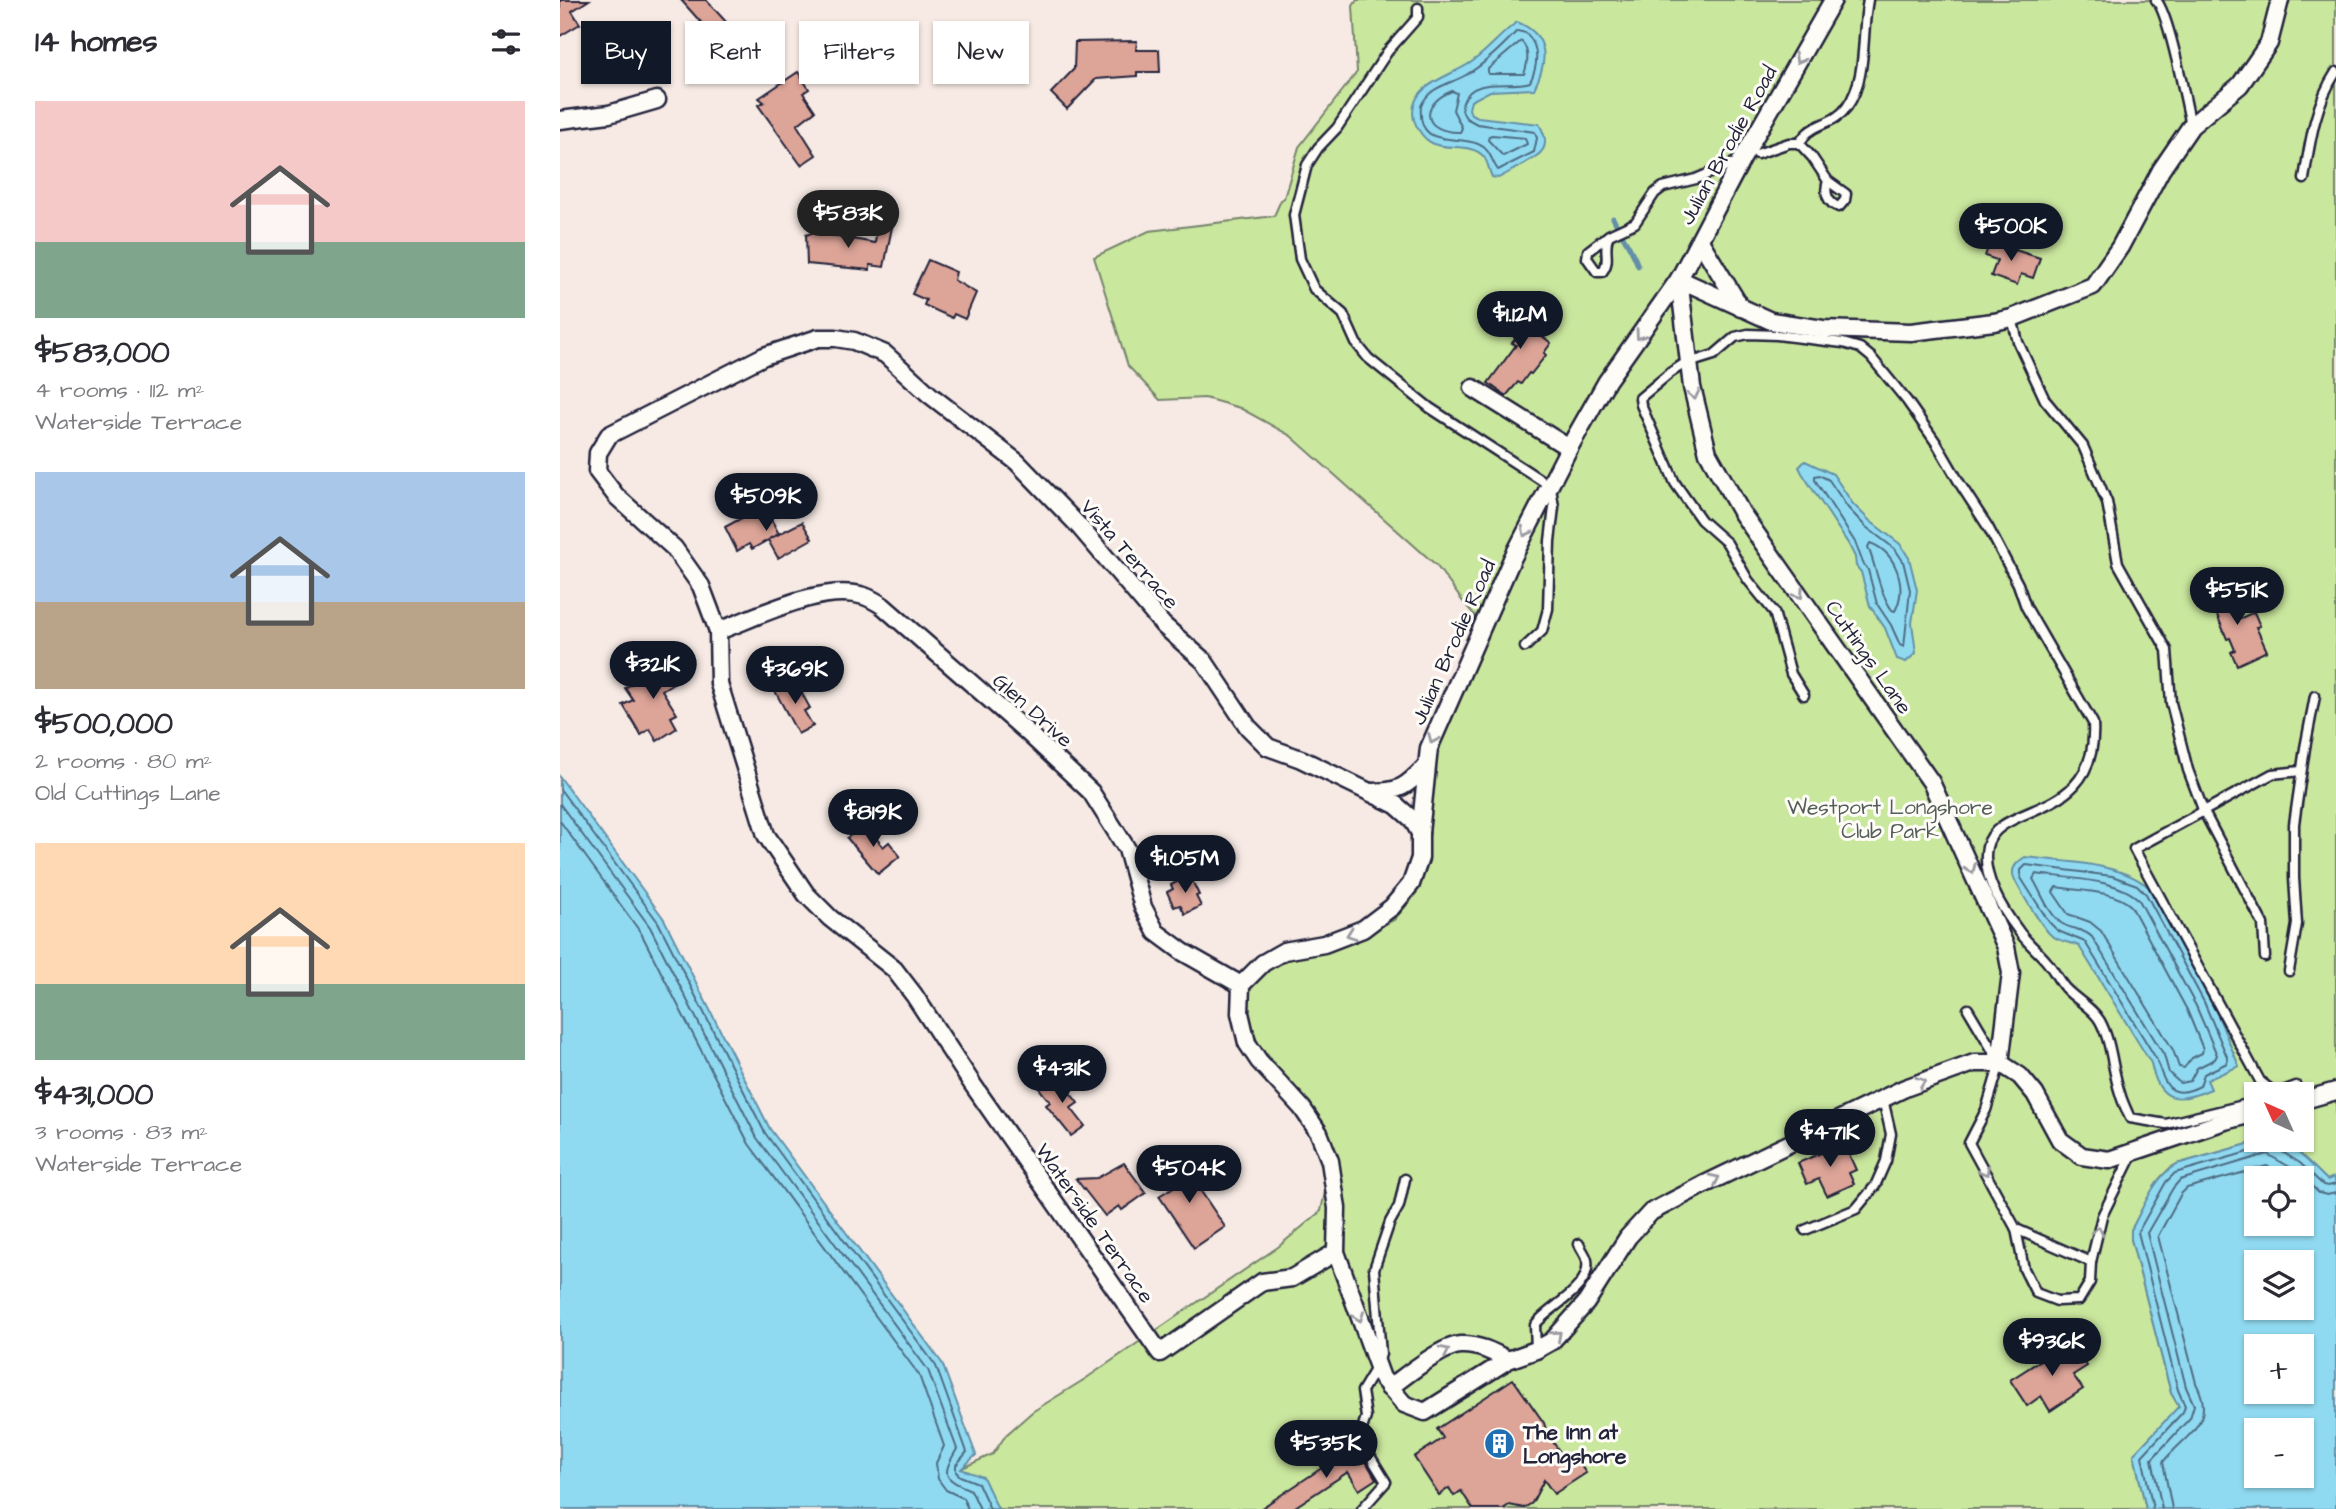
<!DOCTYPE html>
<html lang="en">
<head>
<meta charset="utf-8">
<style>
	:root { --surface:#fff; --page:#f2f2f3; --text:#2b2b33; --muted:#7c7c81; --accent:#111827 }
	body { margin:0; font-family:"Architects Daughter",sans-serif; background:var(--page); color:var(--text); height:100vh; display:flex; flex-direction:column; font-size:26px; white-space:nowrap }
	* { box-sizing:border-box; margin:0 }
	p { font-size:23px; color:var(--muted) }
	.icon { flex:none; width:38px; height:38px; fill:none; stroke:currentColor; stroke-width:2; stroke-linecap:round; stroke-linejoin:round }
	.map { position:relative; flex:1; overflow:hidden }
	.sheet { display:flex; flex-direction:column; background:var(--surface); width:560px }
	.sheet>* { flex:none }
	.top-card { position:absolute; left:21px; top:21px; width:665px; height:63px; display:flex; gap:14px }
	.needle { width:46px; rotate:315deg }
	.fabs { position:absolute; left:1684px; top:1082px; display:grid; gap:14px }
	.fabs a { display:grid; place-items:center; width:70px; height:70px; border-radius:0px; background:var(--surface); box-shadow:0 2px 5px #0004; font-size:35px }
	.price { position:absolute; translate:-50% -60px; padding:0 16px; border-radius:24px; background:var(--accent); color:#fff; font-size:23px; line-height:46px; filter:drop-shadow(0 2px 4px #0008) }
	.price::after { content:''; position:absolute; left:50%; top:42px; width:21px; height:16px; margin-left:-10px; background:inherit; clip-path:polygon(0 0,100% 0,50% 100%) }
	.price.current { background:#222; color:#fff }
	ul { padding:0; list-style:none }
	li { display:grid; align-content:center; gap:14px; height:371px; padding:0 35px }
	li span { display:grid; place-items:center; height:217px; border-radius:0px; color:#555 }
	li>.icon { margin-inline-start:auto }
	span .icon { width:126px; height:126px; fill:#fffc; stroke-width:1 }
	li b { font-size:30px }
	h2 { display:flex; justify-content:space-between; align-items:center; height:84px; padding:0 35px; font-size:30px }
	.tag { padding:0 24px; border-radius:0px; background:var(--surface); box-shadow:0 2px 5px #0004; font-size:24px; line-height:63px }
	.tag.current { background:var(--accent); color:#fff }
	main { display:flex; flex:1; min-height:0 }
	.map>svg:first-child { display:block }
	.green { fill:#cae79e; stroke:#76846c; stroke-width:2 }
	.water { fill:#90daf1; stroke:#6490a8; stroke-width:2; fill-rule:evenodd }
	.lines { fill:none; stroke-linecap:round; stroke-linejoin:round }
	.shore { stroke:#4e6c84; stroke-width:2 }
	.stream { stroke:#6490a8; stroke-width:5 }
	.building { fill:#dda498; stroke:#22223b; stroke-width:2 }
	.service-casing { stroke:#22223b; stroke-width:13 }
	.minor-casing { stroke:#22223b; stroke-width:21 }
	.service { stroke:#fdfcf7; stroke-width:8 }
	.minor { stroke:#fdfcf7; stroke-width:16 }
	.oneway { stroke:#9a9aa2 }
	.labels { text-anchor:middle; stroke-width:6; stroke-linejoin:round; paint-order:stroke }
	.street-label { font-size:21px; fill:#22223b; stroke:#fdfcf7 }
	.park-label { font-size:21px; fill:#545d59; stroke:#fdfcf7 }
	.poi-label { font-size:21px; font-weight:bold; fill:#22223b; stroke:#fdfcf7; text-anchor:start }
</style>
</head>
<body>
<main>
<section class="sheet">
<h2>14 homes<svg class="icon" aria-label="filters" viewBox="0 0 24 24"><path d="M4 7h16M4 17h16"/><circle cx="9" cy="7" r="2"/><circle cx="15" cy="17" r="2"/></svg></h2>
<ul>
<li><span style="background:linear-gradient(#f6c9c9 65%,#7fa58c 0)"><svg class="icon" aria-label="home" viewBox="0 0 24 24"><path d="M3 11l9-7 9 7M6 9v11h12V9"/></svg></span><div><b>$583,000</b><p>4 rooms · 112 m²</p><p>Waterside Terrace</p></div></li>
<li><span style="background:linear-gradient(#a9c7e8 60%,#b9a48a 0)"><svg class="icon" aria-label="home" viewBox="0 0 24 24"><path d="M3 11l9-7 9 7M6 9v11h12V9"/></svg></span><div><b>$500,000</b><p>2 rooms · 80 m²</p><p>Old Cuttings Lane</p></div></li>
<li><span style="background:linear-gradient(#ffd9b3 65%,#7fa58c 0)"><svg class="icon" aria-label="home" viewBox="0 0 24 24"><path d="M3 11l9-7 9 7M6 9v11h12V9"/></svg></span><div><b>$431,000</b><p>3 rooms · 83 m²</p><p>Waterside Terrace</p></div></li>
</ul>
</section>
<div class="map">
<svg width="1776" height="1509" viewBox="0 0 1776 1509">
	<rect width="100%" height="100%" fill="#f7eae4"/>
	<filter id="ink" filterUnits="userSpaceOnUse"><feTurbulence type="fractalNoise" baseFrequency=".0143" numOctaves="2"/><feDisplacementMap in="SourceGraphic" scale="14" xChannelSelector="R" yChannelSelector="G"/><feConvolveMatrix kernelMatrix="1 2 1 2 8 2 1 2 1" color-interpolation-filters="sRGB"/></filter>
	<g filter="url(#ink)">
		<path class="green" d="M797 0H1776V1185L1774 1178 1767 1180 1744 1158 1716 1139H1741V1094H1696V1139H1706L1617 1164 1610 1168 1600 1178 1571 1230V1239L1611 1393 1619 1407 1574 1454 1586 1509H438L431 1496 400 1469 433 1454 446 1435 472 1412 525 1379 718 1247 761 1211 771 1162 754 1113 698 1043 686 1018 690 986 703 971 723 961 773 950 834 920 852 899 876 754 893 702 927 629 904 603 876 565 731 436 680 408 645 398 600 400 568 366 534 257 589 231 714 216 721 200 724 198 739 147 797 72 793 6Z"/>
		<g class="water">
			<path d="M957 22C990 35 988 62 974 89L930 91 911 101 909 109 911 114 918 117 979 124C995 151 977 156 958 167 951 171 945 175 938 178L932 177C929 171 928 162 924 157 913 143 888 150 874 144 864 140 857 129 854 120 846 84 892 77 913 61 929 49 942 33 957 22Z"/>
			<path d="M1245 461 1273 474 1293 504 1310 521 1340 544 1349 558 1357 590 1352 623 1356 653 1346 662 1337 659 1325 628 1310 606 1301 572 1296 566 1295 557 1289 545 1242 473 1239 467Z"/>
			<path d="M0 777 104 919 210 1129 382 1363 416 1455 401 1469 423 1477 438 1509H0Z"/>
			<path d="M1465 857C1504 862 1563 862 1592 890L1651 999 1679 1066 1647 1080 1651 1089C1619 1103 1599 1104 1591 1063L1519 946C1511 943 1499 941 1492 936 1484 930 1454 883 1453 874 1452 866 1459 861 1465 857Z"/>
			<path d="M1706 1139C1729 1139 1751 1164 1767 1180L1774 1177 1776 1185V1509H1586L1574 1454 1619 1406 1611 1393 1571 1239V1230C1583 1208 1594 1177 1617 1164ZM1696 1178H1741V1223H1696ZM1696 1262H1741V1307H1696ZM1696 1346H1741V1391H1696ZM1696 1430H1741V1475H1696Z"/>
		</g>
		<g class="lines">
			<g class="shore">
				<path d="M957 31 966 33C980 46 978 66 970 82 950 89 913 75 903 102 901 109 902 112 906 118L917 124 975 132 977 138 974 152 938 170C931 161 931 149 918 144 895 134 857 150 861 106 870 86 888 85 906 75 925 64 942 47 957 31Z"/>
				<path d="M961 41C970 50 968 63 964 74H928V69Z"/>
				<path d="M892 91 897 93 893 110 902 128 900 132C863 133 858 105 892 91Z"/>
				<path d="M932 135 965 138 967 144 943 156 928 140 929 136Z"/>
				<path d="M1259 475 1269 480 1288 508 1306 527 1335 549 1343 561 1350 590 1344 647 1340 645 1331 625 1317 604 1308 570 1303 563 1295 542 1255 480V476Z"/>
				<path d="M1310 543C1336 552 1348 586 1335 611L1332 610C1319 592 1316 566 1308 547Z"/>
				<path d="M0 789 98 922 205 1133 376 1366 407 1452 396 1465V1472L400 1476 418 1483 430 1509"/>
				<path d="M0 804 90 927 197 1138 368 1370 397 1449C381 1476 383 1478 411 1490L420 1509"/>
				<path d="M0 821 81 933 189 1144 359 1375 384 1446 376 1463 378 1479 386 1490 403 1498 408 1509"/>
				<path d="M1466 865 1552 876 1577 885 1586 894 1644 1002 1668 1059 1667 1063 1644 1074 1640 1086C1611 1101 1604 1085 1597 1060L1525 942 1498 931 1489 922 1461 878V870Z"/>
				<path d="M1476 874C1505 878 1559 879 1579 900L1636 1006 1657 1055 1655 1059 1637 1068 1630 1081 1620 1083 1609 1073 1604 1055 1532 937C1523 928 1511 930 1501 923 1488 913 1481 892 1473 879Z"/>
				<path d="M1496 887C1519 891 1554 890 1571 906L1627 1010 1643 1049 1642 1053 1632 1058 1624 1068 1619 1067 1613 1050 1541 931 1530 922 1508 914 1493 892Z"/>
				<path d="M1713 1139 1716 1148 1740 1163 1763 1185 1768 1186 1776 1184"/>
				<path d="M1593 1509 1582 1456 1623 1412 1625 1406 1618 1390 1578 1232 1606 1182 1615 1173 1698 1149 1702 1145 1704 1139"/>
				<path d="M1602 1509 1592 1459 1630 1418 1634 1405 1626 1387 1587 1233 1613 1188 1620 1180 1707 1154 1735 1170 1759 1193 1767 1195 1776 1193"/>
				<path d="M1612 1509 1603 1462C1627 1433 1657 1423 1636 1383L1598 1236 1621 1194 1627 1188 1707 1166 1727 1178"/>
			</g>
			<path class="stream" d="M1053 218C1061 235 1072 248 1078 266"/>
		</g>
		<g class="building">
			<path d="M0 0H29L12 11 20 24 0 36Z"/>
			<path d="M121 0H146L168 24 154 37Z"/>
			<path d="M577 41 576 50H599L600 72H577V76L536 79 507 109 491 93 514 69 515 42Z"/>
			<path d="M238 72 249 89 243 93 255 111 237 125 256 155 241 165 198 105 204 102 199 98Z"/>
			<path d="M317 225 332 227 324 267 310 265V270L247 264 246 235 254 232 315 243Z"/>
			<path d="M1430 242 1480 258 1473 278 1461 274 1457 285 1431 276 1437 260 1425 256Z"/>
			<path d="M368 260 396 272 394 280 416 293 405 319 394 314 392 318 364 305 366 300 352 294Z"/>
			<path d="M954 301 974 316 968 325 991 343 984 353 986 355 971 374 969 373 961 384 958 382 946 396 928 383 956 345 952 343 958 336 940 319Z"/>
			<path d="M204 506 219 534 209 539 242 522 252 539 218 558 208 540 192 549 189 544 177 551 165 527Z"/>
			<path d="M1657 580 1663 597 1667 603 1671 602 1679 619 1694 612 1700 626 1696 627 1707 651 1677 665 1671 652 1675 650 1670 638 1667 639 1644 584Z"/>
			<path d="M108 658 120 679 102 690 117 714 111 717 117 728 97 741 90 729 81 735 63 705 73 700 65 688 72 684 71 681Z"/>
			<path d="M235 681 250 708 244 711 253 726 238 734 215 691Z"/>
			<path d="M305 823 323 847 329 842 340 856 318 874 287 838Z"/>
			<path d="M626 877 627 880 631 878 639 895 636 896 641 906 625 914 620 905 614 907 607 892 613 889 611 885Z"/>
			<path d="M497 1076 518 1103 511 1108 525 1126 511 1136 486 1105 490 1102 478 1087Z"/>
			<path d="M1284 1143 1296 1170 1289 1173 1294 1184 1267 1196 1259 1179 1247 1184 1238 1163Z"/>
			<path d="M613 1155 630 1175 665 1227 634 1248 599 1196 615 1186 599 1165Z"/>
			<path d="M564 1163 586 1193 562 1210 559 1206 545 1216 516 1179 537 1178Z"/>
			<path d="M1511 1341 1527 1366 1513 1375 1523 1389 1490 1411 1481 1396 1467 1406 1450 1380Z"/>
			<path d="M953 1379 984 1423 987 1433 1008 1464 1016 1459 1026 1473 994 1494 984 1480 972 1503 964 1508 949 1505 943 1509H913L901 1491 894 1496 889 1488 879 1495 854 1457 883 1438 877 1429Z"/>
			<path d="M792 1448 794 1450 798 1448 816 1479 799 1490 788 1472 732 1509H700Z"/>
		</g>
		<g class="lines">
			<defs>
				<g id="service">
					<path d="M1596 0C1609 13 1626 103 1631 126"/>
					<path d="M858 8V17L828 51 777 128 758 148 747 165 734 215 740 259 754 289 783 314 796 343 808 358 870 408 984 482 992 494 994 507 990 541 988 609 982 631 965 647"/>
					<path d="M1197 154 1229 143H1239"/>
					<path d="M1744 179C1750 142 1755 104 1776 72"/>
					<path d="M1268 181C1264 192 1267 203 1279 207L1285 200 1286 194 1268 181 1252 157 1239 143C1242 140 1246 133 1250 131 1262 122 1276 122 1287 107 1308 77 1301 35 1308 0"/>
					<path d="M1049 235C1042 249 1052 260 1042 272H1037L1027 258 1028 251 1049 235 1075 223 1095 193 1103 187 1136 179 1171 164"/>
					<path d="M1452 318 1458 342 1485 400 1523 446 1547 502 1558 563 1607 650 1611 703 1628 770 1644 812 1703 924 1705 957"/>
					<path d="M1244 695 1231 674 1214 612 1188 580 1167 543 1141 520 1115 483 1081 405 1080 398 1110 373 1122 365 1154 355 1175 337 1188 334 1217 335 1283 343 1300 348 1311 357 1347 401 1377 444 1402 487 1428 527 1458 584 1466 607 1533 723C1539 823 1437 800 1427 847 1421 875 1442 909 1458 930 1466 942 1478 951 1487 962 1494 970 1498 980 1505 988 1516 1000 1532 1007 1540 1021 1552 1043 1552 1069 1560 1093 1562 1101 1566 1109 1570 1118L1606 1124 1696 1102"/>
					<path d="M1729 971 1737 924 1734 878V824L1745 748 1755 696"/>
					<path d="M1408 1009 1440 1063 1426 1110 1409 1143 1456 1229 1464 1269 1476 1293 1497 1301 1519 1300 1530 1282 1531 1262 1542 1216 1572 1155"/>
					<path d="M1715 1093 1700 1081 1574 849 1712 774 1741 771"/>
					<path d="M1715 1094 1736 1086"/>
					<path d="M1456 1229 1531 1262"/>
					<path d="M1245 1230 1296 1209 1315 1186 1326 1161 1331 1134 1323 1099"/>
					<path d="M976 1350 975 1325C989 1306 1032 1289 1027 1260 1026 1255 1021 1249 1019 1244"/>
					<path d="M802 1509 826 1482 799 1438 806 1417 802 1391 817 1366 821 1354 814 1269 830 1222 839 1206 845 1179"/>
				</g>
				<g id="minor">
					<path d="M1273 0 1182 159 1119 279 1047 381 1009 448 952 559 869 748 860 833V858L851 884 832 907 803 929 764 944 724 951 703 963 681 985 680 1013 687 1043 699 1061 742 1108 759 1133 770 1161 777 1208 776 1252 822 1378 844 1404 865 1412 948 1360 976 1350 992 1341 1026 1303 1068 1237 1091 1212 1143 1185 1345 1088 1414 1063H1440L1460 1076 1475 1094 1500 1140 1522 1156 1549 1160 1665 1121 1696 1113"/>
					<path d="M0 120 49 114 97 100"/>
					<path d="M1140 241 1181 308"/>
					<path d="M1119 279 1132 387 1148 453 1181 512 1371 782 1446 947 1451 973 1440 1063"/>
					<path d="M1119 279 1211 321 1263 329 1351 332 1434 322 1452 318 1533 286 1560 247 1601 170 1631 126 1680 85 1709 43 1720 0"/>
					<path d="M913 388 1009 448"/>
					<path d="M158 631C197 617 262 583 304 596 310 598 317 602 323 606L466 731 531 792 567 849 583 907 596 932 623 952 681 985"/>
					<path d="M811 792C840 792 847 786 866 766"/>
					<path d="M1741 1101 1776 1091"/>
					<path d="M776 1252 732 1278 702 1282 600 1353 413 1085 354 995 334 969 270 918 246 894 206 835 159 684 158 631 141 586 114 548 56 496 37 471 38 453 49 435 204 356 258 338H276L294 341 325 354 370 395 457 462 518 525 603 625 644 661 688 727 708 747 741 759 836 805 852 819 860 833"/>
					<path d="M829 1388C844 1377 882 1346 900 1345 918 1344 933 1352 948 1360"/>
				</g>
			</defs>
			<use href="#service" class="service-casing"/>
			<use href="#minor" class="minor-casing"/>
			<use href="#service" class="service"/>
			<use href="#minor" class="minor"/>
		</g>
		<defs><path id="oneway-chevron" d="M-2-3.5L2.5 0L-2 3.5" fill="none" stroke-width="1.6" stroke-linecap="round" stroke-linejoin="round" transform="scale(1.75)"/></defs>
		<g class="oneway">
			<use href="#oneway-chevron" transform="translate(1239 59) rotate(120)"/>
			<use href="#oneway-chevron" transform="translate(1080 335) rotate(125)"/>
			<use href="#oneway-chevron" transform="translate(1134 395) rotate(77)"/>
			<use href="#oneway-chevron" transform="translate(966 532) rotate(118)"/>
			<use href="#oneway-chevron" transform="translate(1239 594) rotate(55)"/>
			<use href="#oneway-chevron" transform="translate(873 739) rotate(113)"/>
			<use href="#oneway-chevron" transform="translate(1411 869) rotate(67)"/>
			<use href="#oneway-chevron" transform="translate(791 934) rotate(160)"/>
			<use href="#oneway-chevron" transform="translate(1361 1082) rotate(-20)"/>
			<use href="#oneway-chevron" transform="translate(1425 1171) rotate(61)"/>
			<use href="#oneway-chevron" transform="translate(1155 1179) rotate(-26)"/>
			<use href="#oneway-chevron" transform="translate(1538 1231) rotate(-76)"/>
			<use href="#oneway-chevron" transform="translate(799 1317) rotate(70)"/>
			<use href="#oneway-chevron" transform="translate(997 1335) rotate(-42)"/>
			<use href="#oneway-chevron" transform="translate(885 1351) rotate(-27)"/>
		</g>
	</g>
	<defs>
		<symbol id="building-disc" viewBox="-11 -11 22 22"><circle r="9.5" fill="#1f6fb2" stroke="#fdfcf7"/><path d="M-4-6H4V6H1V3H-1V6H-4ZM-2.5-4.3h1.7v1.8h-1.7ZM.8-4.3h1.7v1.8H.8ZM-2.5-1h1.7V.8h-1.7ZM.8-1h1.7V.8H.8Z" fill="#fff"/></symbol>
	</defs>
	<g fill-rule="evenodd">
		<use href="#building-disc" x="922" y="1426" width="35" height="35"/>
	</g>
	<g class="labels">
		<g class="street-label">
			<text transform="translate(1168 145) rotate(-61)" y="7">Julian Brodie Road</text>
			<text transform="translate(570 554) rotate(49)" y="7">Vista Terrace</text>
			<text transform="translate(893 642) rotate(-66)" y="7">Julian Brodie Road</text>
			<text transform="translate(1309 657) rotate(55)" y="7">Cuttings Lane</text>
			<text transform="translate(473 710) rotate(42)" y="7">Glen Drive</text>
			<text transform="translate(535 1223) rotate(55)" y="7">Waterside Terrace</text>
		</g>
		<g class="park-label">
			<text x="1330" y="814">Westport Longshore<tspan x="1330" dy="24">Club Park</tspan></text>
		</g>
		<g class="poi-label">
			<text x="963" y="1439">The Inn at<tspan x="963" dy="24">Longshore</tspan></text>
		</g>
	</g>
</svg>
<div class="fabs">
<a><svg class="needle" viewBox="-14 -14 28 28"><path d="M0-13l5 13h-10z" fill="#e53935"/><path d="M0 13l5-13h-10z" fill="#7c7c81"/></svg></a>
<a><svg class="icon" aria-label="locate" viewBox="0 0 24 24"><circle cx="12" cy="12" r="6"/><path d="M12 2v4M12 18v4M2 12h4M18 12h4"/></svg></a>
<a><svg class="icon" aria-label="layers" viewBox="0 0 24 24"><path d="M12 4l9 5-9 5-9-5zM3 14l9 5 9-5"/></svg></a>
<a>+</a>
<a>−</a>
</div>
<b class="price current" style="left:288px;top:250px">$583K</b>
<b class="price" style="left:1451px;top:263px">$500K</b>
<b class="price" style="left:960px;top:351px">$1.12M</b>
<b class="price" style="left:206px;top:533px">$509K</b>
<b class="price" style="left:1677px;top:627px">$551K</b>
<b class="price" style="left:93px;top:701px">$321K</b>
<b class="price" style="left:235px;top:706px">$369K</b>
<b class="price" style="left:313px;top:849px">$819K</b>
<b class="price" style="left:625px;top:895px">$1.05M</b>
<b class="price" style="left:502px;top:1105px">$431K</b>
<b class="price" style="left:1270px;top:1169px">$471K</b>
<b class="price" style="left:629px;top:1205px">$504K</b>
<b class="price" style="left:1492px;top:1378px">$936K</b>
<b class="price" style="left:766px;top:1480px">$535K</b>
<div class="top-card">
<a class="tag current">Buy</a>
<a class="tag">Rent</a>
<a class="tag">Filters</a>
<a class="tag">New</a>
</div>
</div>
</main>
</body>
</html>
